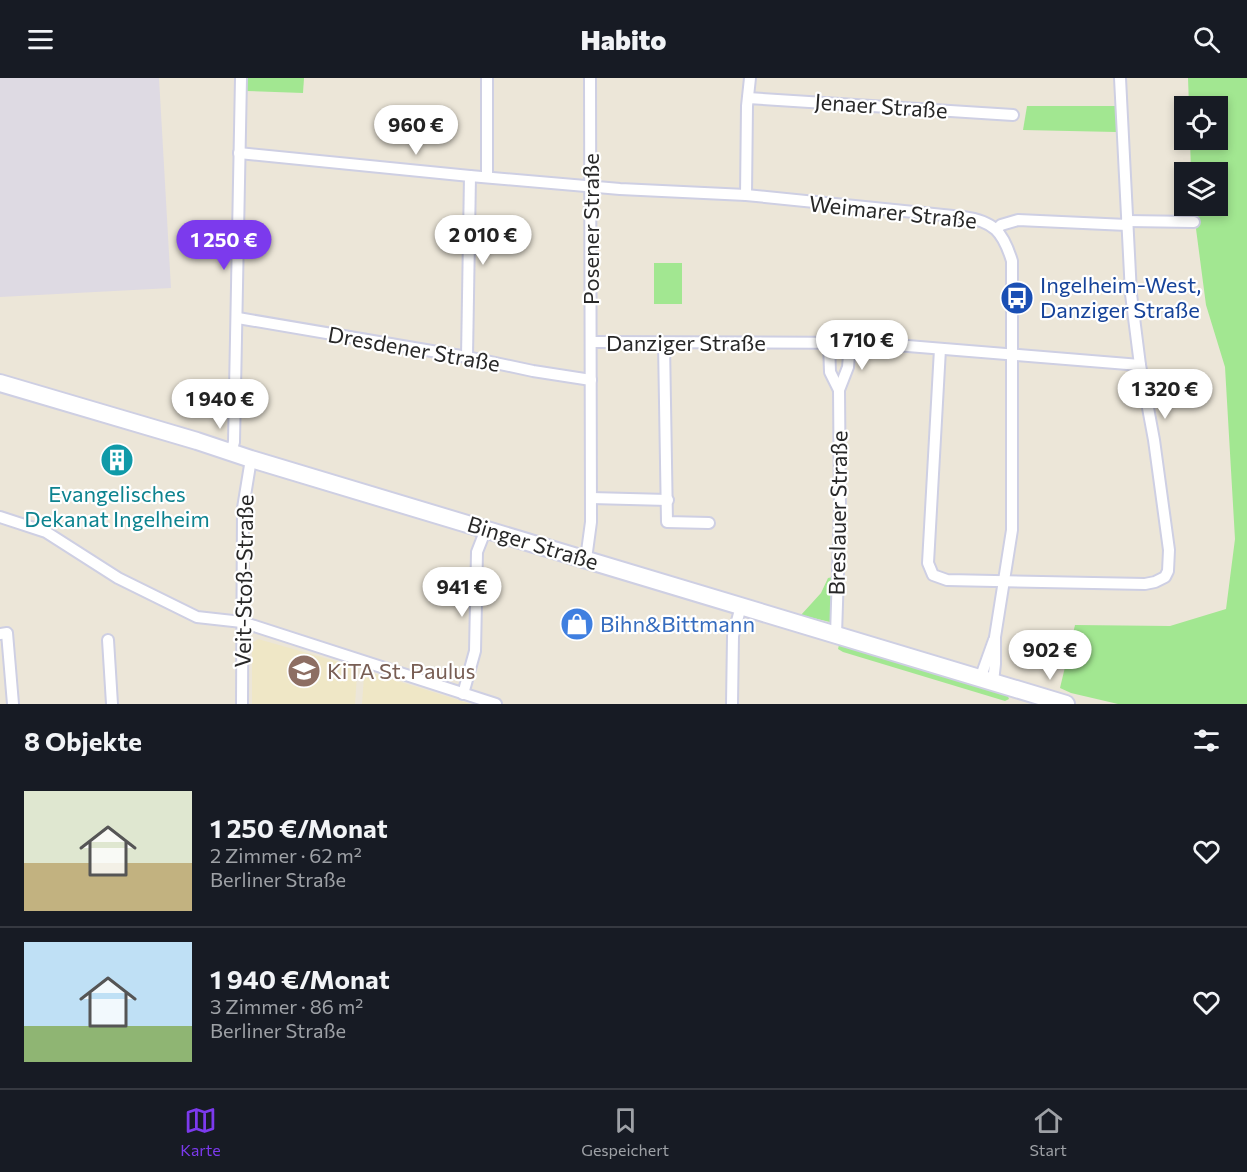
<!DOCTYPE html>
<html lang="de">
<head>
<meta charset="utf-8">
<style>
	:root { --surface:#171b24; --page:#242831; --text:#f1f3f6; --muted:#9ea1a6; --line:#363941; --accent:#7c3aed }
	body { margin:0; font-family:Commissioner,sans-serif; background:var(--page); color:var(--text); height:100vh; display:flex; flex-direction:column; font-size:22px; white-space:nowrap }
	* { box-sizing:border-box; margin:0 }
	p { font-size:20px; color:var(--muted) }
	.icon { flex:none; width:33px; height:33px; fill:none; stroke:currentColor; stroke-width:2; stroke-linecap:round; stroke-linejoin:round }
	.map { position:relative; height:626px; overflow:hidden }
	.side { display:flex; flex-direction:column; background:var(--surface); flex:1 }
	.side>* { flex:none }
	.buttons { position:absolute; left:1174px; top:18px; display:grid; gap:12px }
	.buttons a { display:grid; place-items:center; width:54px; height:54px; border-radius:0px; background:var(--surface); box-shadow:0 3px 9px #0003; font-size:30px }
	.price { position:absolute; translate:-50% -51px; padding:0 14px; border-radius:21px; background:#fff; color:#222; font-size:20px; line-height:39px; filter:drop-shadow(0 2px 3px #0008) }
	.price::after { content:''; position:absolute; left:50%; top:36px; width:18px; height:14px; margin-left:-9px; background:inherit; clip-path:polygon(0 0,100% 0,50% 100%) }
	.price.selected { background:var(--accent); color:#fff }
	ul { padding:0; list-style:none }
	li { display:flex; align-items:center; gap:18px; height:150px; padding:0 24px }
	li+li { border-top:2px solid var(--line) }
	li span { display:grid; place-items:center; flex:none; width:168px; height:120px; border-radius:0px; color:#555 }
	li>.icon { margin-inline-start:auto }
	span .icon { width:72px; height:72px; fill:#fffc; stroke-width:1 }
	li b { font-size:26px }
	h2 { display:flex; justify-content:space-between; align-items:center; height:72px; padding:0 24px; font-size:26px }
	header { display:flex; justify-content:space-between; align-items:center; height:78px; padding:0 24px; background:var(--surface); font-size:27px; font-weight:800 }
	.dock { display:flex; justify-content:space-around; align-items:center; height:84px; border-top:2px solid var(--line); background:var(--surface); font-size:16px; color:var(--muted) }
	.dock a { display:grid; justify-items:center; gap:3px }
	.dock .selected { color:var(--accent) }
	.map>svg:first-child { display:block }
	.industrial { fill:#dedae3 }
	.education { fill:#efe7c6 }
	.green { fill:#a2e791 }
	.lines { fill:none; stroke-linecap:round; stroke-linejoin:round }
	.street-casing { stroke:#cecfe3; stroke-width:14 }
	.secondary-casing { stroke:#cecfe3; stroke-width:20 }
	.street { stroke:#fff; stroke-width:10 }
	.secondary { stroke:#fff; stroke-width:16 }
	.labels { text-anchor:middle; stroke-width:4.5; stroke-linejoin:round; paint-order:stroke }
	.street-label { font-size:22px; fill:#282828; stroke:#fff }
	.transit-label { font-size:22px; fill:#164399; stroke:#fff; text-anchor:start }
	.culture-label { font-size:22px; fill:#0d838f; stroke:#fff }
	.shop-label { font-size:22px; fill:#366cbe; stroke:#fff; text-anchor:start }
	.education-label { font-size:22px; fill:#785e54; stroke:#fff; text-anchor:start }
</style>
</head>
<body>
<header><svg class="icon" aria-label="menu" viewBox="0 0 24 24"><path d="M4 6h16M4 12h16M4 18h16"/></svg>Habito<svg class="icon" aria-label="search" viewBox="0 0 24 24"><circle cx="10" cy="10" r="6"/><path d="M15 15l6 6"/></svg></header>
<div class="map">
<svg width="1247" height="626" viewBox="0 0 1247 626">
	<rect width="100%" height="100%" fill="#ece6d8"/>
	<path class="industrial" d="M0 0H159L171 210 0 219Z"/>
	<g class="education">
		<path d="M258 561 353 588 357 597 355 626H252V565Z"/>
		<path d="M369 594 471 626H362L364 598Z"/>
	</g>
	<g class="green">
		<path d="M246 0H304L303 15 246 13Z"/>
		<path d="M1188 0H1247V626H1118L1071 615 1060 610 1075 547 1170 548 1226 531 1235 461 1225 289 1206 227 1193 128H1218V94H1191L1190 62H1218V28H1189Z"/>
		<path d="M1027 28H1116V54L1023 52Z"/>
		<rect x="654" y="185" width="28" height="41"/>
		<path d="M833 499 834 545 801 537 821 515 828 500Z"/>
		<path d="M839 567 866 570 1006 613 1009 621 1005 623 843 574 838 571Z"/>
	</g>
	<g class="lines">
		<defs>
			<g id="street">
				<path d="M487 0V99"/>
				<path d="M748 20 1013 37"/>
				<path d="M239 75 470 98 620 111 746 117 963 139C994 143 1003 154 1012 183V452L995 559V586L993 604"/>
				<path d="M746 117 747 28 750 0"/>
				<path d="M1127 143 1194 144"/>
				<path d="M997 151 1001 147 1018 142 1127 147"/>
				<path d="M238 240 467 279 533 293 591 302"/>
				<path d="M591 264 871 265 1140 287"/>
				<path d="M664 265 667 444 709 445"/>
				<path d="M829 265 830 294 839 312"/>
				<path d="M940 271 928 485 933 497 947 502 1145 506 1155 504 1165 499 1168 493 1169 472 1154 362 1140 287 1131 216 1120 0"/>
				<path d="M467 279 470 98"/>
				<path d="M231 374 234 364 241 0"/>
				<path d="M591 420 668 422"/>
				<path d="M0 439 46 454 118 500 197 539 242 544 496 626"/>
				<path d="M586 481 591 444 590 0"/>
				<path d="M0 556 7 555 13 626"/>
				<path d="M836 557 840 432 839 312 848 289 850 265"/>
				<path d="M108 562 112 626"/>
				<path d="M980 601 994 562"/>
				<path d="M463 616 475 573 477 474 486 451"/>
				<path d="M242 626 243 430 251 381"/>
				<path d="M732 626 733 558 741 528"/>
			</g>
			<path id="secondary" d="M0 305 197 363 251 381 1066 626"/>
		</defs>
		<use href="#street" class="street-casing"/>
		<use href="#secondary" class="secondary-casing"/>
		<use href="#street" class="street"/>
		<use href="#secondary" class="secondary"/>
	</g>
	<defs>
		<symbol id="bus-disc" viewBox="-11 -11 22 22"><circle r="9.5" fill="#1a4fb4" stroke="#fff"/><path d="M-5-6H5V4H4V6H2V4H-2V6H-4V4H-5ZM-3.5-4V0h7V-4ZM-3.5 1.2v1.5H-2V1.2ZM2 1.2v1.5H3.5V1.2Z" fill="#fff"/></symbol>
		<symbol id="building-disc" viewBox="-11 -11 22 22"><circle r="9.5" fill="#0f9aa8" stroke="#fff"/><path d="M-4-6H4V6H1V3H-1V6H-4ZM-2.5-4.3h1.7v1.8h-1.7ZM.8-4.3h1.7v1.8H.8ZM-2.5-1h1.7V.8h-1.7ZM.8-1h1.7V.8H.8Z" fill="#fff"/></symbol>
		<symbol id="shop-disc" viewBox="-11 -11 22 22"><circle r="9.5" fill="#3f7fe0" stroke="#fff"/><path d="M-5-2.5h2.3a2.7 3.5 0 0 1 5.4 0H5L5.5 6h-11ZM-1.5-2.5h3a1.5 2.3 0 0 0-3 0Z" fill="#fff"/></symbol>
		<symbol id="school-disc" viewBox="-11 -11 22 22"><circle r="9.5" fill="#8d6e63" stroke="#fff"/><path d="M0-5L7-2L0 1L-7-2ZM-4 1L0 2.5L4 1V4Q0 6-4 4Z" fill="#fff"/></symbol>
	</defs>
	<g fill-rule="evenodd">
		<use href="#bus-disc" x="998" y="201" width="38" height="38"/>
		<use href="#building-disc" x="98" y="363" width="38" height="38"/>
		<use href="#shop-disc" x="558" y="527" width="38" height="38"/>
		<use href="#school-disc" x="285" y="574" width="38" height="38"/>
	</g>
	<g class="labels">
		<g class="street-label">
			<text transform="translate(881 28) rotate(4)" y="8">Jenaer Straße</text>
			<text transform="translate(893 134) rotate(6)" y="8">Weimarer Straße</text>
			<text transform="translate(591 151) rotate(-90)" y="8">Posener Straße</text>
			<text x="686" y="273">Danziger Straße</text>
			<text transform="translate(414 271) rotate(10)" y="8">Dresdener Straße</text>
			<text transform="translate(838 435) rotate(-89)" y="8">Breslauer Straße</text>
			<text transform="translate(533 465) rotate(17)" y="8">Binger Straße</text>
			<text transform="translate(244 503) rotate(-89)" y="8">Veit-Stoß-Straße</text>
		</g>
		<g class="transit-label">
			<text x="1040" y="215">Ingelheim-West,<tspan x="1040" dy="25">Danziger Straße</tspan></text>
		</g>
		<g class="culture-label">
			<text x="117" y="424">Evangelisches<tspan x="117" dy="25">Dekanat Ingelheim</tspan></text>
		</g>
		<g class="shop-label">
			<text x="600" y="554">Bihn&amp;Bittmann</text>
		</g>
		<g class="education-label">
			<text x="327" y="601">KiTA St. Paulus</text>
		</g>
	</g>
</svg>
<div class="buttons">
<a><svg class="icon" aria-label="locate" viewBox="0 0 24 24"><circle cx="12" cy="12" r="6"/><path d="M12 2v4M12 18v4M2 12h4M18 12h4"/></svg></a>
<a><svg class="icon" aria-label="layers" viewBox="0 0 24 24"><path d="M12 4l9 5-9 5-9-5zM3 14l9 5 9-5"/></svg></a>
</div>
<b class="price" style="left:416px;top:78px">960 €</b>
<b class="price" style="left:483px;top:188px">2 010 €</b>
<b class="price selected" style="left:224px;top:193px">1 250 €</b>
<b class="price" style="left:862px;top:293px">1 710 €</b>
<b class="price" style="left:1165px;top:342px">1 320 €</b>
<b class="price" style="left:220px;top:352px">1 940 €</b>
<b class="price" style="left:462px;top:540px">941 €</b>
<b class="price" style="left:1050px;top:603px">902 €</b>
</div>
<section class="side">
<h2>8 Objekte<svg class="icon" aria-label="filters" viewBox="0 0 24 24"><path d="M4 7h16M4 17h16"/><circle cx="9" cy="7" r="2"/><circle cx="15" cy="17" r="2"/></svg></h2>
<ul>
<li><span style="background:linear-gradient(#dfe7d0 60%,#c2b280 0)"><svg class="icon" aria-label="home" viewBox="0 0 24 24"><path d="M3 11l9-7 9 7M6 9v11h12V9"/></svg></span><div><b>1 250 €/Monat</b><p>2 Zimmer · 62 m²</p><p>Berliner Straße</p></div><svg class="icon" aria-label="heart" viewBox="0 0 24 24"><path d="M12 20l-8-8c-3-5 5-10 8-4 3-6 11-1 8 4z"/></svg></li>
<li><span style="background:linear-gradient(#bfe0f5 70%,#8fb573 0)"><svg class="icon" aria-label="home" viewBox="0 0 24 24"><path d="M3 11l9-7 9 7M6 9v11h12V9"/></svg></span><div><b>1 940 €/Monat</b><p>3 Zimmer · 86 m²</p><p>Berliner Straße</p></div><svg class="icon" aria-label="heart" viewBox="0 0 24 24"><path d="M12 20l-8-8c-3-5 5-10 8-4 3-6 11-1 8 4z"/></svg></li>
</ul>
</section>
<nav class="dock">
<a class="selected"><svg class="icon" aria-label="map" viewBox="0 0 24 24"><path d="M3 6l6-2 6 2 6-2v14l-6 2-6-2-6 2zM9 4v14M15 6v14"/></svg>Karte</a>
<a><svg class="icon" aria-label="saved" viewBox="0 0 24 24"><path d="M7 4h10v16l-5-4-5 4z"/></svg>Gespeichert</a>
<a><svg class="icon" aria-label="home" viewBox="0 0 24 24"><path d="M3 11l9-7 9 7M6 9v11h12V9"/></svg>Start</a>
</nav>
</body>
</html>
